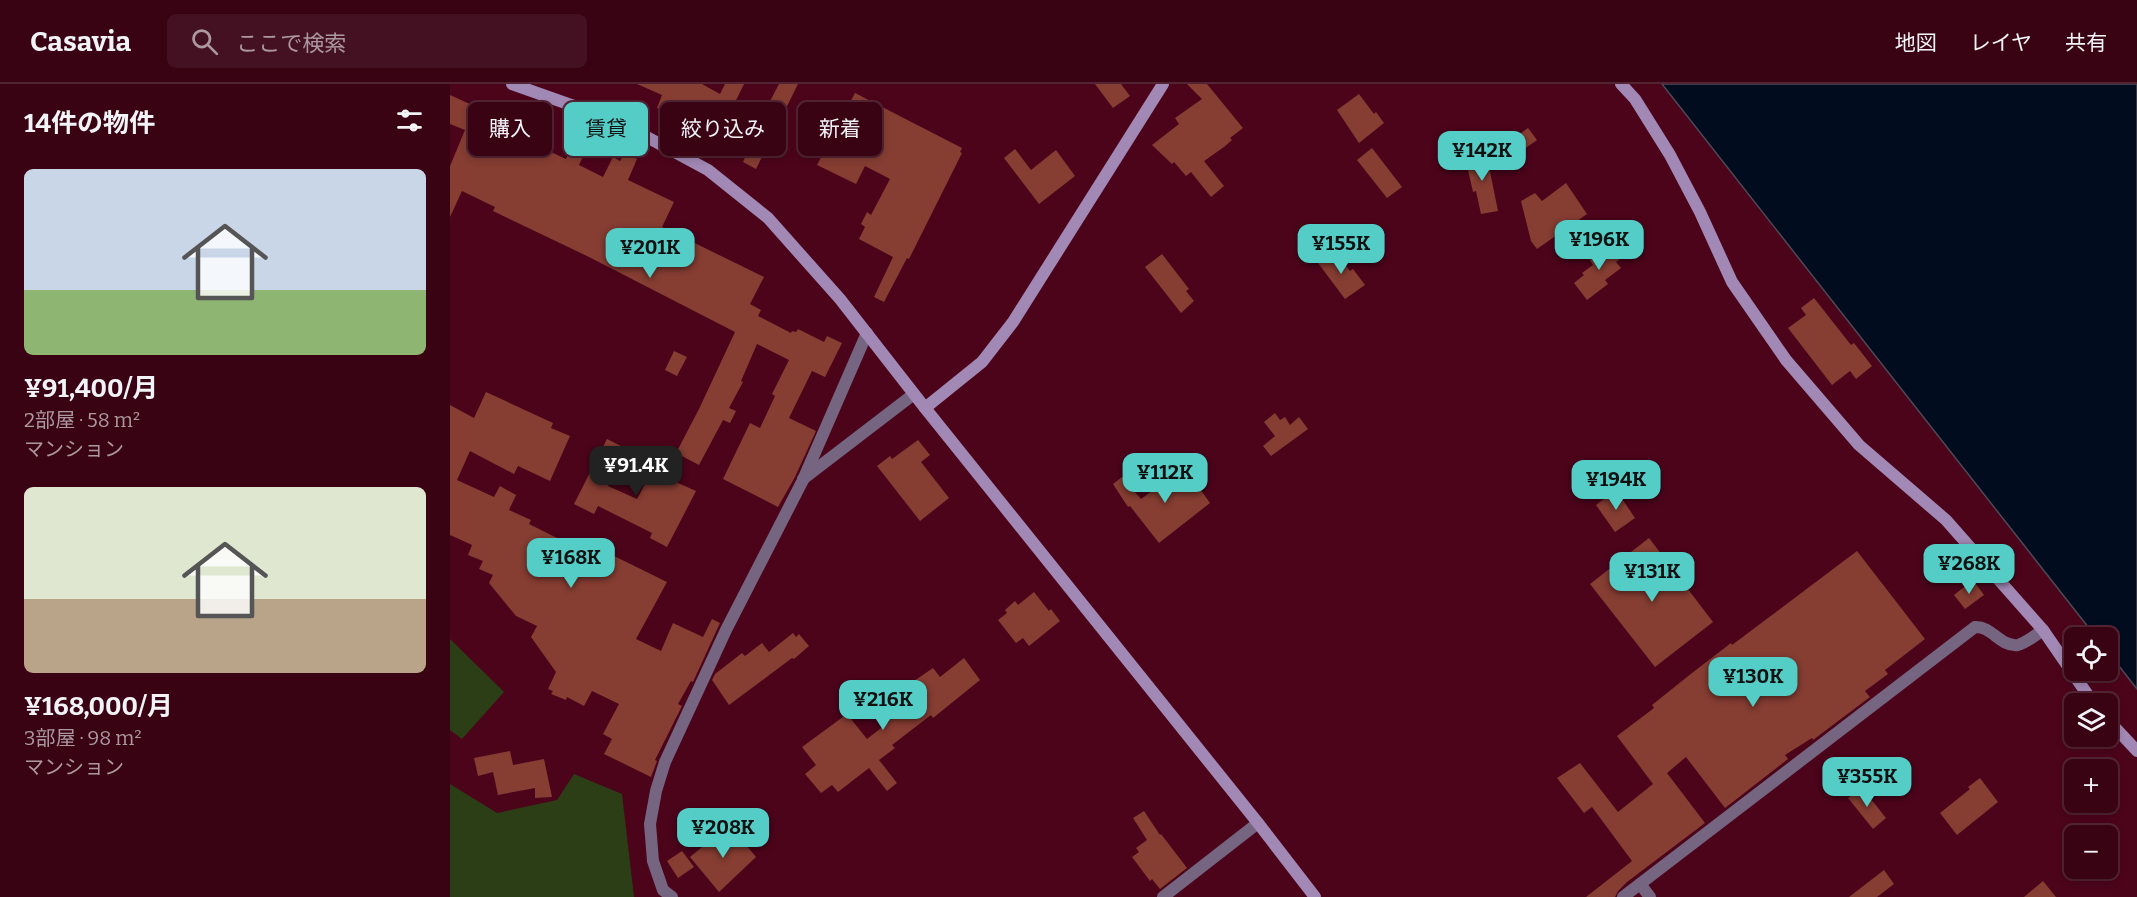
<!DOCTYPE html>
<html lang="ja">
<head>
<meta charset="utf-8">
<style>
	:root { --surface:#390314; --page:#412; --text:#f1f3f6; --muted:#ab98a0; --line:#532534; --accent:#54cdc7 }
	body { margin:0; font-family:Bitter,"Noto Sans JP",serif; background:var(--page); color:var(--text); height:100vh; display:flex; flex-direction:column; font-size:22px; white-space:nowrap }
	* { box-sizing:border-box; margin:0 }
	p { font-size:20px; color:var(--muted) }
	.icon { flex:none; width:33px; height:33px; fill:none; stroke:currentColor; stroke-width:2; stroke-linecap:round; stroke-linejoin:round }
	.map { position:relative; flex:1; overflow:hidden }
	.side { display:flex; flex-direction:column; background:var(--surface); width:450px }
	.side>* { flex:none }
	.hud { position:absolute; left:18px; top:18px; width:570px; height:54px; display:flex; gap:12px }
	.tools { position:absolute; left:1614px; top:543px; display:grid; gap:12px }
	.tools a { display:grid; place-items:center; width:54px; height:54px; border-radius:9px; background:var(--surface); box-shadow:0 3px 9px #0003,0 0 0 2px var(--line); font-size:30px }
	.price { position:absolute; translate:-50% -51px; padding:0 14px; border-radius:12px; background:var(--accent); color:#111; font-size:20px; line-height:39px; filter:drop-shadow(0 2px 3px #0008) }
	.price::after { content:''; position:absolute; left:50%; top:36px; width:18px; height:14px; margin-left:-9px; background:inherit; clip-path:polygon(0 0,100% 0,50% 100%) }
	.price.current { background:#222; color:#fff }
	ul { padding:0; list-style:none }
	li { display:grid; align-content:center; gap:12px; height:318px; padding:0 24px }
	li span { display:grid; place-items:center; height:186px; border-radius:9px; color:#555 }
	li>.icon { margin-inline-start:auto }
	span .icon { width:108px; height:108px; fill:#fffc; stroke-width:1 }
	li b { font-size:26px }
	h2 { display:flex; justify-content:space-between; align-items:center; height:72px; padding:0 24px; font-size:26px }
	.chip { padding:0 21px; border-radius:9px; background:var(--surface); box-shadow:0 3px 9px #0003,0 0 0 2px var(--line); font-size:21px; line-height:54px }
	.chip.current { background:var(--accent); color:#111 }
	header { display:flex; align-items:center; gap:36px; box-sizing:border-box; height:84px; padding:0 30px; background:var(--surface); border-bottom:2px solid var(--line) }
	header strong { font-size:28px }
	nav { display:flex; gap:33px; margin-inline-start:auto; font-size:21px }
	.search { width:420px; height:54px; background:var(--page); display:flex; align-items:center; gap:15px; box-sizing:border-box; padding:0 21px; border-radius:9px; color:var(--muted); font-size:22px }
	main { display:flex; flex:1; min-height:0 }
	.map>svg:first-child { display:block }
	.green { fill:#2b3e15 }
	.water { fill:#010d1e; stroke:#4d4a57; stroke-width:1.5 }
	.building { fill:#863d32 }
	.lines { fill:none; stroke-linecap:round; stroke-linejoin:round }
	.street { stroke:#756581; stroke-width:12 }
	.secondary { stroke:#a288b4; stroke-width:12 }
</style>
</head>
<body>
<header>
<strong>Casavia</strong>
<div class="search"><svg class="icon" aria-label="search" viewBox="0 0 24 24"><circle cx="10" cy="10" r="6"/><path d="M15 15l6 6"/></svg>ここで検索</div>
<nav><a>地図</a><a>レイヤ</a><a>共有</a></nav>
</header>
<main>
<section class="side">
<h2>14件の物件<svg class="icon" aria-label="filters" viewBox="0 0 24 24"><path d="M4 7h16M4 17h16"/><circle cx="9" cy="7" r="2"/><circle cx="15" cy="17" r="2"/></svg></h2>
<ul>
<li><span style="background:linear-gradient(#c9d6e8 65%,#8fb573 0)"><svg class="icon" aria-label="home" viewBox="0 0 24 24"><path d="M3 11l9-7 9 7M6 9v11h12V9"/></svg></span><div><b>¥91,400/月</b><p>2部屋 · 58 m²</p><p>マンション</p></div></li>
<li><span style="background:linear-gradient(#dfe7d0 60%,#b9a48a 0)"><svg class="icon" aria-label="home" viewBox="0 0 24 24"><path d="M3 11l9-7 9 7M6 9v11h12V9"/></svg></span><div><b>¥168,000/月</b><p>3部屋 · 98 m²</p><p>マンション</p></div></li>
</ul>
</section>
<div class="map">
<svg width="1687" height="813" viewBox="0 0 1687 813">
	<rect width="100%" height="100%" fill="#4c041b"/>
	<g class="green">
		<path d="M0 555 54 608 12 655 0 646Z"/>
		<path d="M124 690 172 710 184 813H0V700L47 729 107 716Z"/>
	</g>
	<path class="water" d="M1212 0H1687V605L1658 568V554L1646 553Z"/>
	<g class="building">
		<path d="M187 0H252L270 10 275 0H294L270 49 250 39 254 31 224 17 219 30 207 24 212 11Z"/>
		<path d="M329 0H348L306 85 293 78 308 45 306 44Z"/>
		<path d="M645 0H671L680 12 663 24Z"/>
		<path d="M737 0H757L793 44 780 54 782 56 774 63 754 77 774 102 761 113 741 88 736 92 724 78 722 80 702 61 729 40 725 34 752 15Z"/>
		<path d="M405 9 512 64 510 68 512 69 459 175 457 174 434 218 424 213 443 173 409 155 415 143 411 140 417 128 421 131 440 95 415 82 406 100 367 81Z"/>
		<path d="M909 10 924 30 926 28 934 39 909 59 887 26Z"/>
		<path d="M0 11 46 32 42 41 78 56 77 57 116 75 127 51 140 57 129 81 153 93 163 73 170 77 175 69 187 75 178 96 224 118 212 143 314 193 300 220 311 226 308 232 341 249 342 247 346 248 348 245 374 258 377 252 392 259 375 293 362 287 339 334 366 347 345 393 328 423 273 395 300 339 310 344 325 312 322 310 339 276 307 260 291 297 293 298 279 324 286 327 280 339 273 336 249 381 226 369 249 325 285 248 139 173 43 127 45 123 12 107 0 133V82L15 46 0 40Z"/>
		<path d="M1078 44 1087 56 1073 66 1064 54Z"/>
		<path d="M922 64 952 103 937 114 907 76Z"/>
		<path d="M565 65 581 86 606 66 625 92 589 120 554 74Z"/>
		<path d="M1036 68 1048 127 1031 130 1026 107 1023 108 1015 73Z"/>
		<path d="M1116 99 1137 130 1087 165 1081 157 1071 117 1085 109 1092 117Z"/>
		<path d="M1159 158 1171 174 1166 178 1171 184 1155 196 1158 200 1137 216 1124 199 1134 191 1132 189 1143 181 1138 173Z"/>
		<path d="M885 167 900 187 903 185 915 201 895 215 868 179Z"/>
		<path d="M712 170 739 205 736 207 744 217 731 229 695 183Z"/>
		<path d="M1364 214 1401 261 1404 259 1422 282 1406 295 1400 287 1382 301 1338 244 1356 231 1351 224Z"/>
		<path d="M224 267 237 273 227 292 215 286Z"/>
		<path d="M36 308 103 339 101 344 120 352 100 397 68 382 64 390 20 367 7 396 44 413 50 402 66 411 59 426 81 436 79 440 123 462 125 459 155 475 158 469 217 498 186 555 211 567 223 539 253 553 262 535 270 539 243 598 241 597 228 620 232 622 205 676 207 677 201 693 154 670 162 655 153 650 169 620 142 607 134 622 117 613 116 616 101 610 103 607 98 605 106 588 81 553 87 542 66 532 39 499 43 491 29 485 33 477 18 471 22 461 0 451V321L24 334Z"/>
		<path d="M825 329 830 336 835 333 840 341 849 333 858 345 821 372 813 362 825 352 814 338Z"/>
		<path d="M157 355 177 365 158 402 187 415 201 389 209 393 210 391 246 407 217 463 200 454 202 449 148 422 144 430 124 420Z"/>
		<path d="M468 356 480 371 471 378 499 414 470 437 427 382 440 372 442 375Z"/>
		<path d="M737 387 760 419 709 459 680 422 678 423 663 400 672 393 691 415 720 394 723 397Z"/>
		<path d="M1166 406 1185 434 1165 448 1146 421Z"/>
		<path d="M1199 454 1263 538 1205 583 1140 500Z"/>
		<path d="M1407 467 1475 555 1435 586 1438 590 1415 607 1420 613 1363 656 1362 654 1335 671 1338 675 1275 724 1236 673 1217 689 1255 739 1177 798 1168 807 1165 813H1136L1182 777 1142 723 1134 729 1107 694 1130 679 1168 728 1203 700 1167 652 1204 624 1202 621 1242 589 1281 559 1282 561Z"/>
		<path d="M1523 496 1534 511 1515 525 1504 511Z"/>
		<path d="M584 508 599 527 601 525 610 537 579 562 573 554 566 559 548 536 557 529 555 526 565 517 568 521Z"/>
		<path d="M343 549 346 553 349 550 359 562 344 575 342 574 279 621 262 596 265 590 292 569 295 572 312 559 319 568Z"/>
		<path d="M514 574 530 596 483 634 481 631 442 661 445 664 429 676 447 699 437 707 419 684 388 708 382 701 371 709 355 690 366 681 352 663 397 630 417 655 439 638 437 635 456 619 448 608 483 584 490 593Z"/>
		<path d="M60 667 63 681 94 675 102 713 85 714V704L48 711 43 688 28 692 24 674Z"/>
		<path d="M1530 694 1548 718 1507 751 1490 729 1520 705 1518 703Z"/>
		<path d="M1412 704 1436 734 1423 745 1398 714Z"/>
		<path d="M694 727 710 751 711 750 737 784 710 805 702 795 700 797 682 773 689 768 686 764 697 756 683 734Z"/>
		<path d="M282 744 306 773 269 808 240 773 263 754 266 758Z"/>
		<path d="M232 767 244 783 228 794 217 777Z"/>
		<path d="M1434 786 1444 800 1427 813H1399Z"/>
		<path d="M1593 797 1606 813H1574Z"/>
	</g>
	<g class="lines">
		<g class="street">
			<path d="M353 395 464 310"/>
			<path d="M1190 800 1200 813"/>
			<path d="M222 813 213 806 203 777 200 740 206 707 215 678 276 546 353 396 417 249"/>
			<path d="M713 813 808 739"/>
			<path d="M1173 813 1525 543C1542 542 1550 563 1568 561 1576 559 1586 551 1593 546"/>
		</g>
		<g class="secondary">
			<path d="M62 0 169 38 258 86 318 134 390 215 475 324 808 739 865 813"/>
			<path d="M1171 0 1185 15 1220 71 1250 128 1282 198 1336 276 1409 361 1496 436 1593 546 1644 620"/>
			<path d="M475 324 532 278 563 238 713 0"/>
			<path d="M1658 636 1687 667"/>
		</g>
	</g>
</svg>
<div class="tools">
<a><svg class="icon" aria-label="locate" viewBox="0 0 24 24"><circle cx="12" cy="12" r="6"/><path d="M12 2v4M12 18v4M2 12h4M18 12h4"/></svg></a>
<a><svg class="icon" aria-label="layers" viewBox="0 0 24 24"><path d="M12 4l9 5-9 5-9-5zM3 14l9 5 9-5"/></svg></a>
<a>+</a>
<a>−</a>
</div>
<b class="price" style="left:1032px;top:98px">¥142K</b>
<b class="price" style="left:1149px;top:187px">¥196K</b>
<b class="price" style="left:891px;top:191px">¥155K</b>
<b class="price" style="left:200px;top:195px">¥201K</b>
<b class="price current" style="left:186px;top:413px">¥91.4K</b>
<b class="price" style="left:715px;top:420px">¥112K</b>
<b class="price" style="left:1166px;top:427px">¥194K</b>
<b class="price" style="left:121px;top:505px">¥168K</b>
<b class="price" style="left:1519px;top:511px">¥268K</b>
<b class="price" style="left:1202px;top:519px">¥131K</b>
<b class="price" style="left:1303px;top:624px">¥130K</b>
<b class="price" style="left:433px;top:647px">¥216K</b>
<b class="price" style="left:1417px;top:724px">¥355K</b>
<b class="price" style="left:273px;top:775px">¥208K</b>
<div class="hud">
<a class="chip">購入</a>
<a class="chip current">賃貸</a>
<a class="chip">絞り込み</a>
<a class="chip">新着</a>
</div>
</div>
</main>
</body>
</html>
